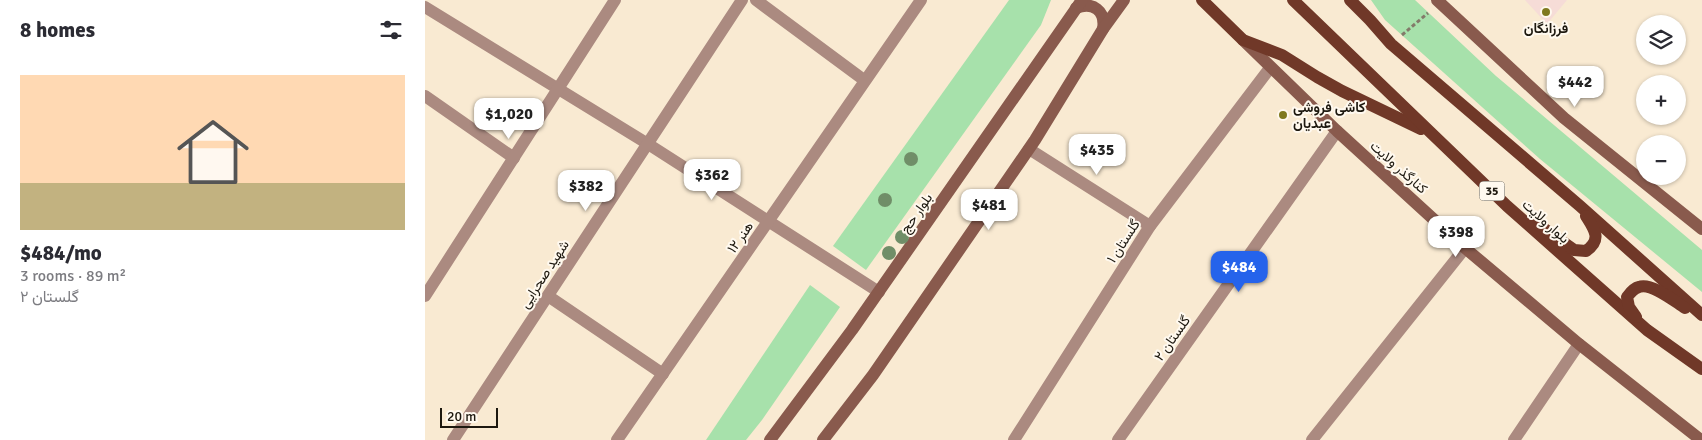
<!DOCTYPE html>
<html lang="en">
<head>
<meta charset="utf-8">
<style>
	:root { --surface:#fff; --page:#f2f2f3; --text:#2b2b33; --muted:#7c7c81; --line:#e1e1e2; --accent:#2563eb }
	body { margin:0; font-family:Signika,Vazirmatn,sans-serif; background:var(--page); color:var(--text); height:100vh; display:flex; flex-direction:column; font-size:19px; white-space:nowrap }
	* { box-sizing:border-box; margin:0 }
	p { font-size:16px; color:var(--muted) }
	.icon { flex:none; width:28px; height:28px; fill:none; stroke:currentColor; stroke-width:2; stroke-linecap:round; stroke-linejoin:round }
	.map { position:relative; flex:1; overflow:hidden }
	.drawer { display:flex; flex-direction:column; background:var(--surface); width:425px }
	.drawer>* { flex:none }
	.fabs { position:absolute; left:1211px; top:15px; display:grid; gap:10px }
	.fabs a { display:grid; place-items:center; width:50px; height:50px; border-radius:50%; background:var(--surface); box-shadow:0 1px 4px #0004; font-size:25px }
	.scale { position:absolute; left:15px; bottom:12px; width:58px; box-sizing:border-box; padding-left:5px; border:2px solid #1d180f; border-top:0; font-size:14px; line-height:18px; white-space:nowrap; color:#1d180f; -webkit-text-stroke:4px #fff9ef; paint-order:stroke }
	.price { position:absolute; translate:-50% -42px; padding:0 11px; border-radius:10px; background:#fff; color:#222; font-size:16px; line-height:32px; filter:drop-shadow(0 1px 2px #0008) }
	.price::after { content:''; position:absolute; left:50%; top:30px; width:15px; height:11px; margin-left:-8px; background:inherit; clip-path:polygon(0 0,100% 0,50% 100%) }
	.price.selected { background:var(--accent); color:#fff }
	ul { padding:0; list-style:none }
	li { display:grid; align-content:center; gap:10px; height:265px; padding:0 20px }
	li+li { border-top:1px solid var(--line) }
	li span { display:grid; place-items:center; height:155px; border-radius:0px; color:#555 }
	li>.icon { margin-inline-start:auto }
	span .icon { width:90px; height:90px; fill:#fffc; stroke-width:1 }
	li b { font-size:21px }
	h2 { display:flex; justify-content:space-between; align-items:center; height:60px; padding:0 20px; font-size:21px }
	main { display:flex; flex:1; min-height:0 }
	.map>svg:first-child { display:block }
	.education { fill:#f6dcd7 }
	.green { fill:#a7e1ab }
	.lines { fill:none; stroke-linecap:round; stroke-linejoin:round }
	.path { stroke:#837a6a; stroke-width:3; stroke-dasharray:4 2.5; stroke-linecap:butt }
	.street { stroke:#ab8a80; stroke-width:12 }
	.secondary { stroke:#895a4d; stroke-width:12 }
	.primary { stroke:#703828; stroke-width:12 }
	.tree { fill:#708e68 }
	.poi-dot { fill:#80791f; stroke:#fff9ef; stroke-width:2 }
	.labels { text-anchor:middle; stroke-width:4; stroke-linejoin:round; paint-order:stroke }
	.shield { fill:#fff9ef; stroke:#615c52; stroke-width:1 }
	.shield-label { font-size:12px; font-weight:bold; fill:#1d180f }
	.poi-label { font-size:14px; font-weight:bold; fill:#1d180f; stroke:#fff9ef }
	.street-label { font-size:14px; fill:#1d180f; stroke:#fff9ef }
</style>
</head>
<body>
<main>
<section class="drawer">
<h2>8 homes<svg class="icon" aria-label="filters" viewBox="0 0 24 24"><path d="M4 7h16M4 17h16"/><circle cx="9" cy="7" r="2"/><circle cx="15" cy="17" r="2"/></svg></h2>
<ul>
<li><span style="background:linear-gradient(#ffd9b3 70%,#c2b280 0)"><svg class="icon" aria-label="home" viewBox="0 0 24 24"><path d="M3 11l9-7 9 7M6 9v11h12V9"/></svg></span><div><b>$484/mo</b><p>3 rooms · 89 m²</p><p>گلستان ۲</p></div></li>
</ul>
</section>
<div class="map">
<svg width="1277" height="440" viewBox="0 0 1277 440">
	<rect width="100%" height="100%" fill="#f9ead2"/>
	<path class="education" d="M1100 0H1142L1122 24Z"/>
	<g class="green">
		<path d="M584 0H626L616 25 441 270 408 246Z"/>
		<path d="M946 0H990L1071 76 1277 250V292L1115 159 960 20Z"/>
		<path d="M385 285 415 307 337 420 321 440H281Z"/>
	</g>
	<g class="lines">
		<path class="path" d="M977 35 1003 13"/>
		<g class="street">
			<path d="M331 0 439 80"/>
			<path d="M0 7 223 144 454 292"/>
			<path d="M0 96 89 158"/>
			<path d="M604 149 725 226"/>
			<path d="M0 296 190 0"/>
			<path d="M123 296 238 374"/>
			<path d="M28 440 317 0"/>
			<path d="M192 440 496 0"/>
			<path d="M589 440 725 226 845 68"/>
			<path d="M693 440 912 131"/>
			<path d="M887 440 1040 248"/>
			<path d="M1089 440 1154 344"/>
		</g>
		<g class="secondary">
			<path d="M1012 0 1139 118 1277 229"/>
			<path d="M651 8C668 1 681 11 678 29"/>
			<path d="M818 40 912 131 1040 248 1154 344 1276 440"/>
			<path d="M345 440 427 330 657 0"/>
			<path d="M398 440 448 375 610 140 678 29 699 0"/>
		</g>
		<g class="primary">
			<path d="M777 0 818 40 857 55 892 77 917 91 996 129"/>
			<path d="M868 0 1082 206 1222 330 1277 369"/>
			<path d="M925 0 945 20 966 44 1155 206 1277 315"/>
			<path d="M1108 221 1149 250 1161 251C1177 240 1170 230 1161 216"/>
			<path d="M1211 317 1204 307 1202 297C1205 293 1209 288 1214 287 1226 282 1249 301 1260 308"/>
		</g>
	</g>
	<g class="tree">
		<circle cx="486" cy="159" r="7"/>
		<circle cx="460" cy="200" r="7"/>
		<circle cx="477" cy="237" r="7"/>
		<circle cx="464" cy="253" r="7"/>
	</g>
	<g class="poi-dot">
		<circle cx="1121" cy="12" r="5"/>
		<circle cx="858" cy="115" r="5"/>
	</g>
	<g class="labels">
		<rect class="shield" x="1054.5" y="181.5" width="25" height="19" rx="4"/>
		<g class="shield-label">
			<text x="1067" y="195">35</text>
		</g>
		<g class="poi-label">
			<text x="1121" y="33">فرزانگان</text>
			<text x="868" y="112" text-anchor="start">کاشی فروشی<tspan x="868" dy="16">عبدیان</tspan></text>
		</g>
		<g class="street-label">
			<text transform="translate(974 167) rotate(42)" y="5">کنارگذر ولایت</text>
			<text transform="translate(491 213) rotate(-55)" y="5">بلوار حج</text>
			<text transform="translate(1121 221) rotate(42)" y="5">بلوار ولایت</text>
			<text transform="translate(315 237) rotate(-55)" y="5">هنر ۱۲</text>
			<text transform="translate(698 241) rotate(-57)" y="5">گلستان ۱</text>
			<text transform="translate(119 274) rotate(-57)" y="5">شهید صحرایی</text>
			<text transform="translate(747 338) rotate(-55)" y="5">گلستان ۲</text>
		</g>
	</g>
</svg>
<div class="fabs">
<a><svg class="icon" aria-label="layers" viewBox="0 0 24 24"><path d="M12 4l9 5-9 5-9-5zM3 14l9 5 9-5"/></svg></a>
<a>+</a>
<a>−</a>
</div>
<div class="scale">20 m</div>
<b class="price" style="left:1150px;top:108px">$442</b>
<b class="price" style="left:84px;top:140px">$1,020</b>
<b class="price" style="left:672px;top:176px">$435</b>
<b class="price" style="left:287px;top:201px">$362</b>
<b class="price" style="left:161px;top:212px">$382</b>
<b class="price" style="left:564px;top:231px">$481</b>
<b class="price" style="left:1031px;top:258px">$398</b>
<b class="price selected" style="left:814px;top:293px">$484</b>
</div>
</main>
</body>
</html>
